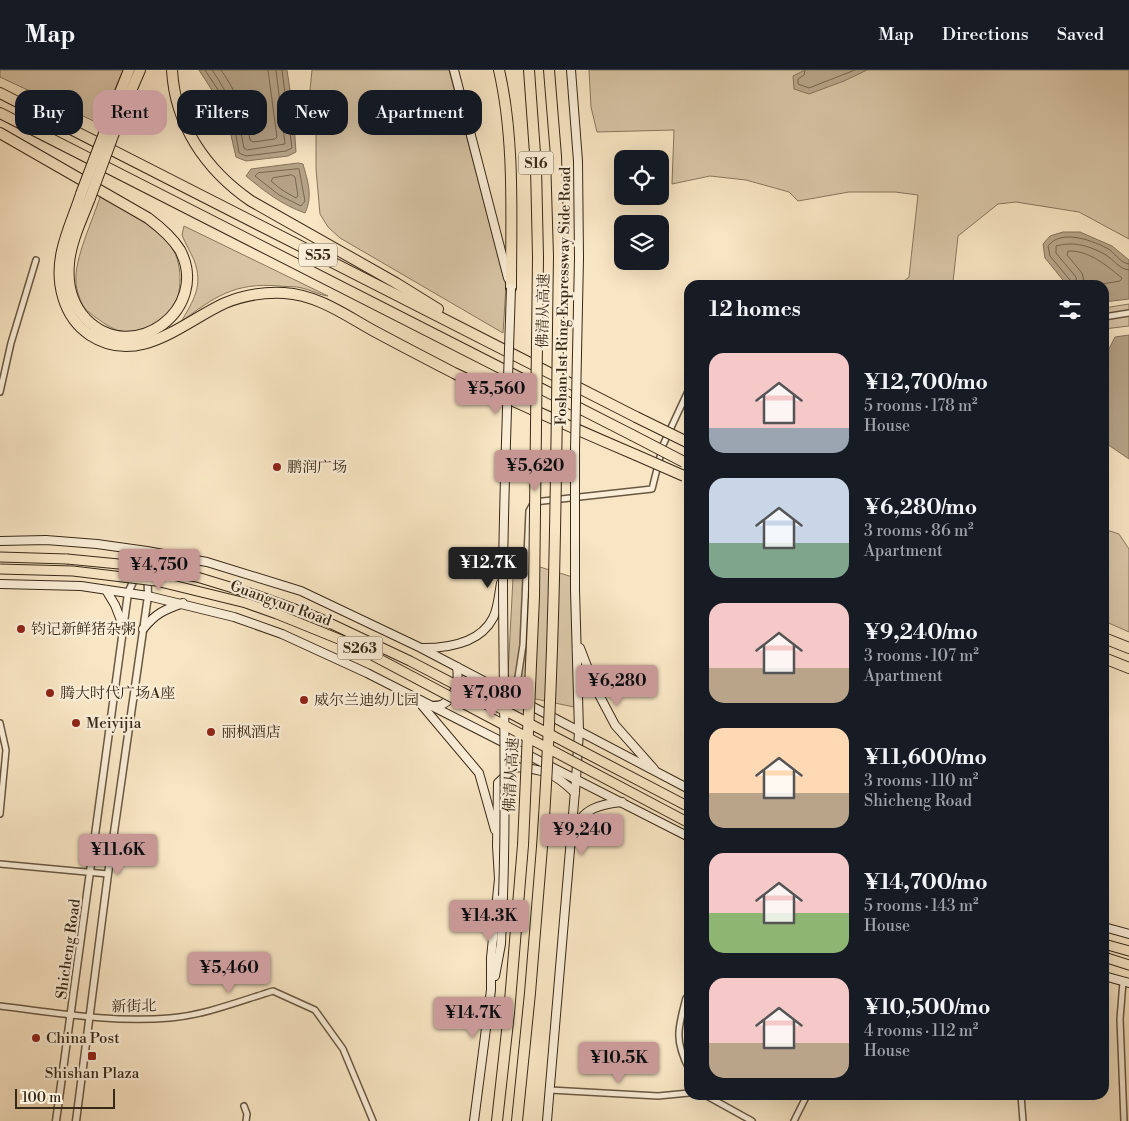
<!DOCTYPE html>
<html lang="en">
<head>
<meta charset="utf-8">
<style>
	:root { --surface:#171b24; --page:#242831; --text:#f1f3f6; --muted:#9ea1a6; --line:#363941; --accent:#c59692 }
	body { margin:0; font-family:"Libre Bodoni","Noto Serif SC",serif; background:var(--page); color:var(--text); height:100vh; display:flex; flex-direction:column; font-size:19px; white-space:nowrap }
	* { box-sizing:border-box; margin:0 }
	p { font-size:16px; color:var(--muted) }
	.icon { flex:none; width:28px; height:28px; fill:none; stroke:currentColor; stroke-width:2; stroke-linecap:round; stroke-linejoin:round }
	.map { position:relative; flex:1; overflow:hidden }
	.panel { position:absolute; left:684px; top:210px; width:425px; height:820px; display:flex; flex-direction:column; background:var(--surface); border-radius:15px; box-shadow:0 5px 20px #0002 }
	.panel>* { flex:none }
	.hud { position:absolute; left:15px; top:20px; width:475px; height:45px; display:flex; gap:10px }
	.controls { position:absolute; left:614px; top:80px; display:grid; gap:10px }
	.controls a { display:grid; place-items:center; width:55px; height:55px; border-radius:10px; background:var(--surface); box-shadow:0 5px 20px #0002; font-size:25px }
	.scale { position:absolute; left:15px; bottom:12px; width:100px; box-sizing:border-box; padding-left:5px; border:2px solid #392917; border-top:0; font-size:14px; line-height:18px; white-space:nowrap; color:#392917; -webkit-text-stroke:4px #faeed8; paint-order:stroke }
	.price { position:absolute; translate:-50% -42px; padding:0 11px; border-radius:5px; background:var(--accent); color:#111; font-size:16px; line-height:32px; filter:drop-shadow(0 1px 2px #0008) }
	.price::after { content:''; position:absolute; left:50%; top:30px; width:15px; height:11px; margin-left:-8px; background:inherit; clip-path:polygon(0 0,100% 0,50% 100%) }
	.price.active { background:#222; color:#fff }
	ul { padding:0; list-style:none }
	li { display:flex; align-items:center; gap:15px; height:125px; padding:0 25px }
	li span { display:grid; place-items:center; flex:none; width:140px; height:100px; border-radius:15px; color:#555 }
	li>.icon { margin-inline-start:auto }
	span .icon { width:60px; height:60px; fill:#fffc; stroke-width:1 }
	li b { font-size:21px }
	h2 { display:flex; justify-content:space-between; align-items:center; height:60px; padding:0 25px; font-size:21px }
	.tag { padding:0 18px; border-radius:15px; background:var(--surface); box-shadow:0 5px 20px #0002; font-size:18px; line-height:45px }
	.tag.active { background:var(--accent); color:#111 }
	header { display:flex; align-items:center; gap:30px; box-sizing:border-box; height:70px; padding:0 25px; background:var(--surface); border-bottom:1px solid var(--line) }
	header strong { font-size:24px }
	nav { display:flex; gap:28px; margin-inline-start:auto; font-size:18px }
	.map>svg:first-child { display:block }
	.green { fill:#d8c5a6; stroke:#88775e }
	.water { fill:#b7a589; stroke:#85735b }
	.lines { fill:none; stroke-linecap:round; stroke-linejoin:round }
	.shore { stroke:#786750; stroke-width:1 }
	.minor-casing { stroke:#695842; stroke-width:8 }
	.tertiary-casing { stroke:#695842; stroke-width:9 }
	.secondary-casing { stroke:#392917; stroke-width:10 }
	.primary-casing { stroke:#392917; stroke-width:11 }
	.motorway-casing { stroke:#392917; stroke-width:12 }
	.minor { stroke:#faeed8; stroke-width:5 }
	.tertiary { stroke:#faeed8; stroke-width:6 }
	.secondary { stroke:#faeed8; stroke-width:8 }
	.primary { stroke:#f8e5c3; stroke-width:9 }
	.motorway { stroke:#f8e5c3; stroke-width:10 }
	.secondary-bridge-casing { stroke:#392917; stroke-width:10; stroke-linecap:butt }
	.primary-bridge-casing { stroke:#392917; stroke-width:11; stroke-linecap:butt }
	.motorway-bridge-casing { stroke:#392917; stroke-width:12; stroke-linecap:butt }
	.secondary-bridge { stroke:#faeed8; stroke-width:8 }
	.primary-bridge { stroke:#f8e5c3; stroke-width:9 }
	.motorway-bridge { stroke:#f8e5c3; stroke-width:10 }
	.poi-dot { fill:#8f2418; stroke:#faeed8; stroke-width:2 }
	.labels { text-anchor:middle; stroke-width:4.5; stroke-linejoin:round; paint-order:stroke }
	.shield { fill:#faeed8; stroke:#736451; stroke-width:1 }
	.shield-label { font-size:14px; font-weight:bold; fill:#392917 }
	.street-label { font-size:15px; fill:#392917; stroke:#faeed8 }
	.poi-label { font-size:15px; fill:#392917; stroke:#faeed8; text-anchor:start }
</style>
</head>
<body>
<header>
<strong>Map</strong>
<nav><a>Map</a><a>Directions</a><a>Saved</a></nav>
</header>
<div class="map">
<svg width="1129" height="1051" viewBox="0 0 1129 1051">
	<rect width="100%" height="100%" fill="#f8e5c3"/>
	<filter id="stains"><feTurbulence type="fractalNoise" baseFrequency=".004" numOctaves="4"/><feColorMatrix values="0 0 0 0 .2 0 0 0 0 .09 0 0 0 0 .02 0 0 0 .5 -.17"/></filter>
	<radialGradient id="worn" r=".72"><stop offset=".6" stop-color="#630" stop-opacity="0"/><stop offset="1" stop-color="#630" stop-opacity=".3"/></radialGradient>
	<g class="green">
		<path d="M0 0H123L100 54 0 7Z"/>
		<path d="M312 0H449L506 216 503 263 340 168 328 157 320 144 316 99V62L309 30Z"/>
		<path d="M589 0H1129V169L1079 142 1016 132 998 134 958 166 953 212 934 215H899L909 207 918 125 895 122H849L798 131 789 122 746 110 710 106 672 114 674 60 597 62 591 37Z"/>
		<path d="M100 127C123 139 152 154 169 174 183 189 184 226 170 242 162 251 138 263 126 262 115 262 104 253 95 247 92 244 86 241 84 237 80 231 76 219 76 212 74 189 93 150 100 127Z"/>
		<path d="M184 156 328 226C319 225 311 220 302 218 295 216 287 217 279 216 235 212 214 227 181 252 193 231 204 216 194 190 190 181 185 173 182 165Z"/>
		<path d="M1129 234V256L1104 259V238Z"/>
		<path d="M1104 461H1110L1119 464 1129 479V562L1104 551Z"/>
		<path d="M514 489 579 509 574 637 507 623Z"/>
	</g>
	<g class="water">
		<path d="M199 0H287L293 40 296 82 288 86 246 91 236 87 230 61 215 25Z"/>
		<path d="M805 0H867L844 11 809 24 794 19 793 6Z"/>
		<path d="M298 93 303 94C308 112 313 126 305 143 282 135 264 121 246 106L251 99Z"/>
		<path d="M1063 162H1080L1112 176 1129 190V229L1104 232V215H1067L1045 188 1043 174 1050 166Z"/>
		<path d="M1129 265V389L1104 372V289L1115 267Z"/>
	</g>
	<g class="lines">
		<g class="shore">
			<path d="M205 0 220 23 235 59 239 83 246 86 286 81 292 78 282 0"/>
			<path d="M212 0C229 24 239 49 244 78L247 80 285 74 276 0"/>
			<path d="M221 0C236 21 246 45 250 70L253 72 275 69 277 67 268 0"/>
			<path d="M805 0 804 5 798 9V14L809 18 855 0"/>
			<path d="M299 99 305 131 301 136 279 125 255 106 258 103Z"/>
			<path d="M292 105 295 107 298 126 296 128 282 120 271 111 273 108Z"/>
			<path d="M1071 215 1070 210 1050 186 1048 176C1061 158 1095 171 1110 180 1116 185 1121 193 1129 194"/>
			<path d="M1077 215 1076 207 1056 183V176C1074 171 1090 176 1106 185 1114 190 1119 199 1129 200"/>
			<path d="M1085 215 1082 203 1067 185 1068 181C1089 180 1107 196 1122 208L1120 211 1097 215"/>
		</g>
		<defs>
			<g id="minor">
				<path d="M1104 247 1129 243"/>
				<path d="M0 322 11 273 36 190"/>
				<path d="M515 627 523 575 529 441 534 432 652 419 663 375 689 319"/>
				<path d="M0 653 6 680 0 744"/>
				<path d="M0 794 108 804"/>
				<path d="M1123 912 1120 949 1124 1051"/>
				<path d="M689 926 686 928C678 958 674 970 689 999"/>
				<path d="M0 936C57 943 113 953 170 948 205 945 240 931 273 921L315 940 343 979 373 1051"/>
				<path d="M550 1020 658 1026 689 1023"/>
				<path d="M705 1025 752 1051"/>
				<path d="M1021 1025 1023 1051"/>
				<path d="M244 1036 247 1044 246 1051"/>
				<path d="M794 1051 807 1025"/>
			</g>
			<g id="tertiary">
				<path d="M56 1051 128 523 147 481"/>
				<path d="M76 1051 108 804 148 526 147 484"/>
			</g>
			<g id="secondary">
				<path d="M454 0 508 208"/>
				<path d="M571 0 578 91 579 188"/>
				<path d="M0 471 46 470 97 474 147 481 207 492 301 521 421 578 689 719"/>
				<path d="M0 514 81 516 148 526 234 547 282 564 367 603 689 767"/>
				<path d="M106 520 115 535 124 558"/>
				<path d="M143 559C156 543 164 540 183 533"/>
				<path d="M423 578C448 578 480 573 493 548 498 539 499 524 501 513"/>
				<path d="M580 578 595 617 615 655 654 699"/>
				<path d="M420 633 479 703 495 760"/>
				<path d="M431 636C434 636 440 636 443 634 456 628 459 609 457 597"/>
				<path d="M575 761C581 738 602 734 622 732"/>
				<path d="M1104 857 1129 864"/>
				<path d="M495 906 501 874 503 826"/>
				<path d="M1104 906 1129 913"/>
				<path d="M474 1051 491 920V888L499 809 497 776 498 713 515 697C543 699 555 703 575 723"/>
				<path d="M547 1051 576 709 579 661 575 520"/>
			</g>
			<g id="primary">
				<path d="M0 487 67 489"/>
				<path d="M1104 874 1129 881"/>
				<path d="M1104 887 1129 895"/>
			</g>
			<g id="motorway">
				<path d="M172 0C175 55 206 100 251 131L396 213 438 239"/>
				<path d="M499 0C515 69 511 148 511 218"/>
				<path d="M529 0 536 97 538 187"/>
				<path d="M549 0 556 86 559 186"/>
				<path d="M0 23 636 347"/>
				<path d="M113 40 129 0"/>
				<path d="M0 43 632 365"/>
				<path d="M121 44 140 0"/>
				<path d="M0 63 148 148C160 157 172 167 180 180 211 239 133 297 86 249 72 234 67 214 69 193 71 171 82 149 90 128"/>
				<path d="M81 124C75 143 66 162 62 181 55 212 63 247 90 265 139 297 183 252 225 233 244 225 264 222 284 223 318 225 345 245 374 261 400 275 427 289 454 303 514 332 575 359 636 385"/>
				<path d="M1104 568 1129 578"/>
				<path d="M1104 588 1129 598"/>
				<path d="M497 1051 509 943 523 775"/>
				<path d="M517 1051 530 923 542 777"/>
			</g>
		</defs>
		<use href="#minor" class="minor-casing"/>
		<use href="#tertiary" class="tertiary-casing"/>
		<use href="#secondary" class="secondary-casing"/>
		<use href="#primary" class="primary-casing"/>
		<use href="#motorway" class="motorway-casing"/>
		<use href="#minor" class="minor"/>
		<use href="#tertiary" class="tertiary"/>
		<use href="#secondary" class="secondary"/>
		<use href="#primary" class="primary"/>
		<use href="#motorway" class="motorway"/>
		<defs>
			<g id="secondary-bridge">
				<path d="M575 520V379L579 188"/>
				<path d="M503 826C507 719 503 612 503 505 504 410 508 314 511 218"/>
			</g>
			<g id="primary-bridge">
				<path d="M67 489 129 495 197 507 256 525 319 548 410 591 689 737"/>
				<path d="M0 499 73 501 156 511 246 533 277 544 351 574 689 753"/>
			</g>
			<g id="motorway-bridge">
				<path d="M81 124 113 40"/>
				<path d="M90 128 121 44"/>
				<path d="M636 347 689 373"/>
				<path d="M632 365 684 392"/>
				<path d="M636 385 684 406"/>
				<path d="M523 775 534 527 538 187"/>
				<path d="M542 777C556 580 556 383 559 186"/>
			</g>
		</defs>
		<use href="#secondary-bridge" class="secondary-bridge-casing"/>
		<use href="#primary-bridge" class="primary-bridge-casing"/>
		<use href="#motorway-bridge" class="motorway-bridge-casing"/>
		<use href="#secondary-bridge" class="secondary-bridge"/>
		<use href="#primary-bridge" class="primary-bridge"/>
		<use href="#motorway-bridge" class="motorway-bridge"/>
	</g>
	<g class="poi-dot">
		<circle cx="277" cy="397" r="5"/>
		<circle cx="21" cy="559" r="5"/>
		<circle cx="50" cy="623" r="5"/>
		<circle cx="304" cy="630" r="5"/>
		<circle cx="76" cy="653" r="5"/>
		<circle cx="211" cy="662" r="5"/>
		<circle cx="36" cy="968" r="5"/>
		<rect x="87" y="981" width="10" height="10" rx="2.5"/>
	</g>
	<g class="labels">
		<g class="shield">
			<rect x="518.5" y="81.5" width="35" height="23" rx="4"/>
			<rect x="299" y="173.5" width="38" height="23" rx="4"/>
			<rect x="337.5" y="566.5" width="45" height="23" rx="4"/>
		</g>
		<g class="shield-label">
			<text x="536" y="98">S16</text>
			<text x="318" y="190">S55</text>
			<text x="360" y="583">S263</text>
		</g>
		<g class="street-label">
			<text transform="translate(563 226) rotate(-89)" y="5">Foshan 1st Ring Expressway Side Road</text>
			<text transform="translate(543 241) rotate(-89)" y="5">佛清从高速</text>
			<text transform="translate(281 533) rotate(20)" y="5">Guangyun Road</text>
			<text transform="translate(511 705) rotate(-87)" y="5">佛清从高速</text>
			<text transform="translate(68 879) rotate(-82)" y="5">Shicheng Road</text>
			<text transform="translate(134 936) rotate(-1)" y="5">新街北</text>
		</g>
		<g class="poi-label">
			<text x="287" y="402">鹏润广场</text>
			<text x="31" y="564">钧记新鲜猪杂粥</text>
			<text x="60" y="628">腾大时代广场A座</text>
			<text x="314" y="635">威尔兰迪幼儿园</text>
			<text x="86" y="658">Meiyijia</text>
			<text x="221" y="667">丽枫酒店</text>
			<text x="46" y="973">China Post</text>
			<text x="92" y="1008" text-anchor="middle">Shishan Plaza</text>
		</g>
	</g>
	<rect width="100%" height="100%" filter="url(#stains)"/>
	<rect width="100%" height="100%" fill="url(#worn)"/>
</svg>
<div class="controls">
<a><svg class="icon" aria-label="locate" viewBox="0 0 24 24"><circle cx="12" cy="12" r="6"/><path d="M12 2v4M12 18v4M2 12h4M18 12h4"/></svg></a>
<a><svg class="icon" aria-label="layers" viewBox="0 0 24 24"><path d="M12 4l9 5-9 5-9-5zM3 14l9 5 9-5"/></svg></a>
</div>
<div class="scale">100 m</div>
<b class="price" style="left:496px;top:345px">¥5,560</b>
<b class="price" style="left:535px;top:422px">¥5,620</b>
<b class="price active" style="left:488px;top:519px">¥12.7K</b>
<b class="price" style="left:159px;top:521px">¥4,750</b>
<b class="price" style="left:617px;top:637px">¥6,280</b>
<b class="price" style="left:492px;top:649px">¥7,080</b>
<b class="price" style="left:582px;top:786px">¥9,240</b>
<b class="price" style="left:118px;top:806px">¥11.6K</b>
<b class="price" style="left:489px;top:872px">¥14.3K</b>
<b class="price" style="left:229px;top:924px">¥5,460</b>
<b class="price" style="left:473px;top:969px">¥14.7K</b>
<b class="price" style="left:619px;top:1014px">¥10.5K</b>
<div class="hud">
<a class="tag">Buy</a>
<a class="tag active">Rent</a>
<a class="tag">Filters</a>
<a class="tag">New</a>
<a class="tag">Apartment</a>
</div>
<section class="panel">
<h2>12 homes<svg class="icon" aria-label="filters" viewBox="0 0 24 24"><path d="M4 7h16M4 17h16"/><circle cx="9" cy="7" r="2"/><circle cx="15" cy="17" r="2"/></svg></h2>
<ul>
<li><span style="background:linear-gradient(#f6c9c9 75%,#9aa5b1 0)"><svg class="icon" aria-label="home" viewBox="0 0 24 24"><path d="M3 11l9-7 9 7M6 9v11h12V9"/></svg></span><div><b>¥12,700/mo</b><p>5 rooms · 178 m²</p><p>House</p></div></li>
<li><span style="background:linear-gradient(#c9d6e8 65%,#7fa58c 0)"><svg class="icon" aria-label="home" viewBox="0 0 24 24"><path d="M3 11l9-7 9 7M6 9v11h12V9"/></svg></span><div><b>¥6,280/mo</b><p>3 rooms · 86 m²</p><p>Apartment</p></div></li>
<li><span style="background:linear-gradient(#f6c9c9 65%,#b9a48a 0)"><svg class="icon" aria-label="home" viewBox="0 0 24 24"><path d="M3 11l9-7 9 7M6 9v11h12V9"/></svg></span><div><b>¥9,240/mo</b><p>3 rooms · 107 m²</p><p>Apartment</p></div></li>
<li><span style="background:linear-gradient(#ffd9b3 65%,#b9a48a 0)"><svg class="icon" aria-label="home" viewBox="0 0 24 24"><path d="M3 11l9-7 9 7M6 9v11h12V9"/></svg></span><div><b>¥11,600/mo</b><p>3 rooms · 110 m²</p><p>Shicheng Road</p></div></li>
<li><span style="background:linear-gradient(#f6c9c9 60%,#8fb573 0)"><svg class="icon" aria-label="home" viewBox="0 0 24 24"><path d="M3 11l9-7 9 7M6 9v11h12V9"/></svg></span><div><b>¥14,700/mo</b><p>5 rooms · 143 m²</p><p>House</p></div></li>
<li><span style="background:linear-gradient(#f6c9c9 65%,#b9a48a 0)"><svg class="icon" aria-label="home" viewBox="0 0 24 24"><path d="M3 11l9-7 9 7M6 9v11h12V9"/></svg></span><div><b>¥10,500/mo</b><p>4 rooms · 112 m²</p><p>House</p></div></li>
</ul>
</section>
</div>
</body>
</html>
